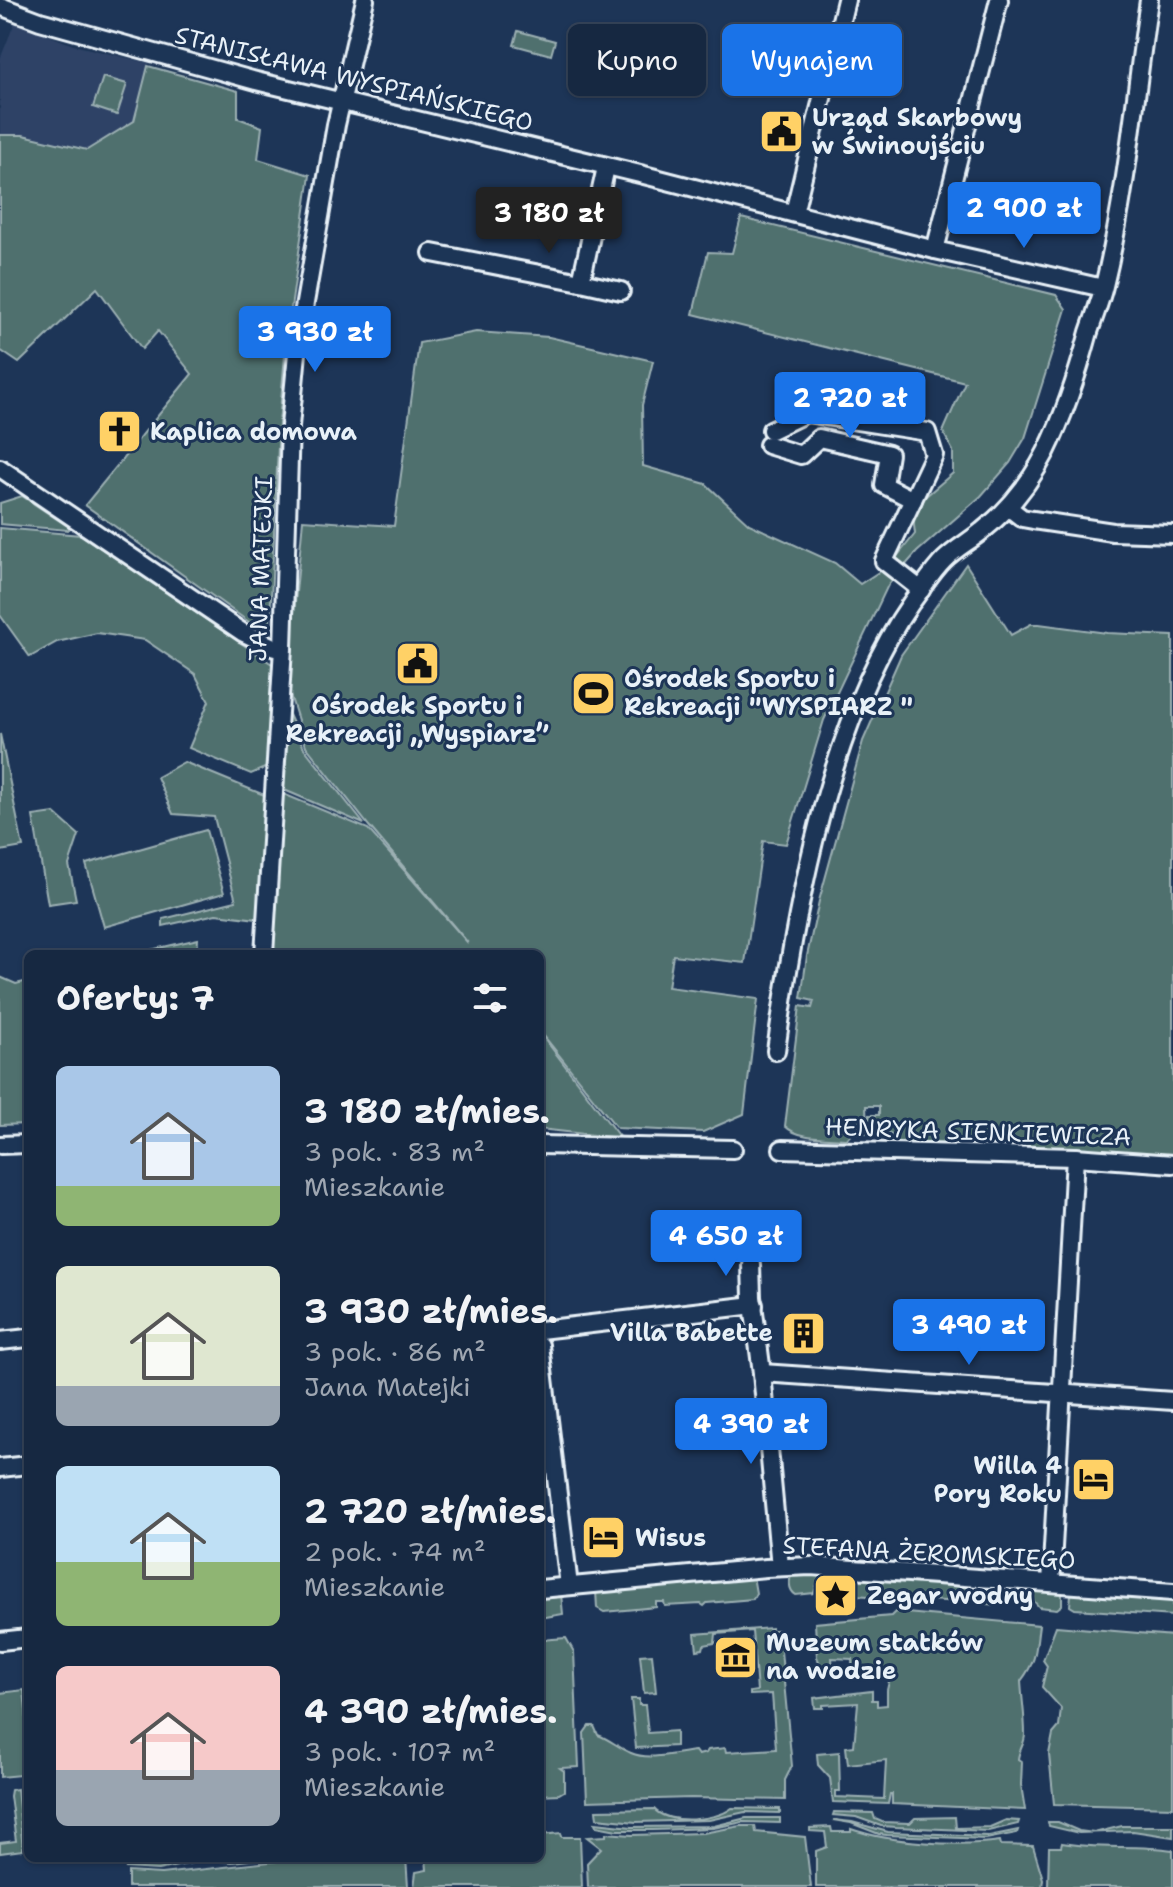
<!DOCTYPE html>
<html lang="pl">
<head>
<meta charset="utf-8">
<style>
	:root { --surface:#162841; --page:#1f3048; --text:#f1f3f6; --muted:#9ea6b1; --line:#35445a; --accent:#1a73e8 }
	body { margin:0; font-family:"Shantell Sans",sans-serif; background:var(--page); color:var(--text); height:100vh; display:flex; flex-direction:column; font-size:30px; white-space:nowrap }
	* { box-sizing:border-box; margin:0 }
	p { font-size:26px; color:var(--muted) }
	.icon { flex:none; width:44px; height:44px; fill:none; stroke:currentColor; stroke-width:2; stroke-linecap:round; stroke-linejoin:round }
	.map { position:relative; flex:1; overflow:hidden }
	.sheet { position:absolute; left:24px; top:950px; width:520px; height:912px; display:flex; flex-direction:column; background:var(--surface); border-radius:12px; box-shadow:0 2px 6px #0004,0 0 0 2px var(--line) }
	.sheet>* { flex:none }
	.guide { position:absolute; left:568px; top:24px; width:484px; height:72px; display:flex; gap:16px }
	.price { position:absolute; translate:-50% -68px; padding:0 18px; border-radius:8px; background:var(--accent); color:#fff; font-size:26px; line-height:52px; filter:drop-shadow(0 2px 4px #0008) }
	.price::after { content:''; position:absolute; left:50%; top:48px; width:24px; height:18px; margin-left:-12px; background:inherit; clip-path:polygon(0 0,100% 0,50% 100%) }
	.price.on { background:#222; color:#fff }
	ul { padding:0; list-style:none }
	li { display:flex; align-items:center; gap:24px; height:200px; padding:0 32px }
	li span { display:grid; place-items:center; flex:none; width:224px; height:160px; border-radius:12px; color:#555 }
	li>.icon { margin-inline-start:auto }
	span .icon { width:96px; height:96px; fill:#fffc; stroke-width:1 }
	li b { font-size:34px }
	h2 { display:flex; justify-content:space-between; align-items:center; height:96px; padding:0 32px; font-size:34px }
	.tag { padding:0 28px; border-radius:12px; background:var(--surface); box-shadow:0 2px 6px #0004,0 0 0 2px var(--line); font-size:28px; line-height:72px }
	.tag.on { background:var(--accent); color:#fff }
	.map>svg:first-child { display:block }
	.built { fill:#2d4266 }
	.green { fill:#4f6f6e; stroke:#9cb0b3; stroke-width:2 }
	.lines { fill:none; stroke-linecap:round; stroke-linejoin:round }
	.minor-casing { stroke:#e8f1f8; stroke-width:22 }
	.minor { stroke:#1d3557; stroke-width:16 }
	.labels { text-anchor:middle; stroke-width:6; stroke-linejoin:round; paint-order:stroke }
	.street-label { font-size:24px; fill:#e8f1f8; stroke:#1d3557 }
	.poi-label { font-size:24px; font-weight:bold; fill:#e8f1f8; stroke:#1d3557; text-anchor:start }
</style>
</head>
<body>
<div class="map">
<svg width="1173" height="1887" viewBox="0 0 1173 1887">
	<rect width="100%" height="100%" fill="#1d3557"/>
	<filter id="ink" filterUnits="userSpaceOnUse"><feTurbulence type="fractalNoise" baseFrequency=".0125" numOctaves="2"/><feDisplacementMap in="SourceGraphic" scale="16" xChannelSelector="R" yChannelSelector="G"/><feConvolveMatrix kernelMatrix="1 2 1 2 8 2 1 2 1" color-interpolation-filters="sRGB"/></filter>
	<g filter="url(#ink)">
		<path class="built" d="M15 22 73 45 149 63 134 121 87 150 23 135H0V59Z"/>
		<g class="green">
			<path d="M518 31 555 41 551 55 514 45Z"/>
			<path d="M148 66 238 91V118L262 127 258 159 310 175 286 343 279 424 270 621 265 626 256 627 85 505 192 374 158 331 142 349 97 288 19 363 0 350V135H23L87 150 134 121Z"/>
			<path d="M103 77 127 84 117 115 93 107Z"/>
			<path d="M741 218 1056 295 1066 309 1025 438 1010 463 981 496 917 552 888 585 824 720 786 844 763 841 745 963 673 955 668 987 758 999 744 1114 703 1132 617 1128 540 1031V954H271L281 793 368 829 468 943 369 826 306 746 287 685 303 520 394 526 419 343 476 332 549 337 653 361 642 405 643 466 706 484 749 524 835 563 860 584 891 564 915 534 912 508 953 473V451L943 432 965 382 693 314 708 252 732 253Z"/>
			<path d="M22 496 69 527 68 530 0 524V503Z"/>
			<path d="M0 528 81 535 272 664 274 764 251 774 189 748 209 701 195 674 145 640 97 633 57 642 30 657 0 615Z"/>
			<path d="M966 564 1011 635 1031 624H1039L1107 633 1173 636V1159L896 1142 890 1133H869V1115H879V1106H866L867 1133H852L847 1139C828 1137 799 1140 785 1126L800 1006 812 1008 814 1001 801 998 807 956 819 901 863 741 901 655Z"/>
			<path d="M286 708 304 748 364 824 282 789Z"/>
			<path d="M0 734 23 847 0 851Z"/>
			<path d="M184 762 274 799 266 920 216 914 163 926V919L236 901 214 817 173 814 157 777Z"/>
			<path d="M54 813 79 835 69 865 76 900 48 904 33 816Z"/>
			<path d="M206 830 224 893 104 927 86 864Z"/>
			<path d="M198 939 197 954H133Z"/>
			<path d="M0 977 16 984 28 981V1124L0 1125Z"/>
			<path d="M540 1033 544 1038 620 1138 540 1129Z"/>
			<path d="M794 1572 1062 1591V1605L1057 1609 1039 1607C1027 1591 1009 1591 996 1605L978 1603 971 1595 965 1597 959 1602 854 1595V1585L850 1584 847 1586 846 1594H843L838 1583 828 1580 817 1584 814 1593 796 1595C788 1590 788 1578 794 1572Z"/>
			<path d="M753 1576 756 1593 753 1599 707 1603 704 1606 701 1604 665 1606 664 1602H656V1607L604 1612 597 1608 596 1591 617 1589 622 1593 631 1588Z"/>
			<path d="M1075 1591 1173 1598V1616L1075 1609 1070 1606 1071 1594Z"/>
			<path d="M561 1594 563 1614 540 1618V1596Z"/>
			<path d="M895 1612 1039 1625C1035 1651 1038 1658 1021 1681 1022 1700 1025 1716 1025 1734 1025 1744 1019 1749 1018 1759L1022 1762 1021 1785 1025 1810 892 1804V1794H890L888 1804 833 1802 830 1778 818 1765 817 1754 839 1752 840 1791H836V1797L884 1799 886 1760 848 1764 846 1747 854 1746 858 1703 823 1705V1708H815L814 1698 872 1691V1700H877V1706L887 1705V1690L890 1677 853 1679 852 1659 832 1658 833 1670 823 1671 817 1657 815 1623 891 1616Z"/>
			<path d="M1056 1626 1173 1636V1807L1054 1804 1049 1754 1053 1734 1059 1727 1061 1708 1042 1687 1047 1666 1043 1660Z"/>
			<path d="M771 1628V1630H779L792 1766 785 1780V1800L691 1798 587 1801 584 1733 589 1726H594L598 1735C611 1740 619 1748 631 1753 649 1761 676 1753 695 1751L698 1755 706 1753 708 1750 725 1748 726 1752 776 1749 772 1694 750 1695V1692L757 1691 752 1631 716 1634 715 1643 704 1645 703 1649 697 1650 695 1634Z"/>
			<path d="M566 1638 574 1652 579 1767 560 1768 564 1771V1791L559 1794 540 1795V1640Z"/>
			<path d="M652 1654 656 1692 644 1693 640 1655Z"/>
			<path d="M24 1690 28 1732V1817L24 1816 20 1775 0 1777V1693Z"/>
			<path d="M631 1699H639V1705H645L648 1733 676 1731V1746L636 1748Z"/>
			<path d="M17 1789 23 1850 0 1853V1843L16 1841 10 1796 11 1790Z"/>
			<path d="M732 1808 780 1809V1813L745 1812 709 1820 636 1822 597 1818 596 1810 654 1809C668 1825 716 1821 732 1808Z"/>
			<path d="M834 1812 873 1813 875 1819 882 1822 910 1823 915 1818 955 1817 956 1828 990 1827 1006 1820 1019 1821 1018 1824 988 1831 896 1827 881 1826 856 1817 833 1815Z"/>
			<path d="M746 1818H780V1823L743 1822 713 1828 653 1830H617L596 1826 595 1823 632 1827 714 1826Z"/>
			<path d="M833 1820 852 1822 888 1832 989 1836 1018 1830 1017 1833 986 1839 887 1835 879 1834 851 1823Z"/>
			<path d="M1048 1822H1058L1079 1831 1094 1833 1122 1826H1173V1837L1133 1831 1079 1833 1049 1826Z"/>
			<path d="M741 1826H755L756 1832 805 1837 811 1887H588L587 1863 601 1848 587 1837 606 1836V1833L632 1835 703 1833Z"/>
			<path d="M831 1827 832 1832H851V1829C891 1843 958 1847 1000 1841L1001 1845 1033 1846 1043 1879 1042 1887H816V1851L827 1847 825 1832 810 1831V1828Z"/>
			<path d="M561 1833 562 1837H580L582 1887H414L416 1872 427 1870 426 1858H540V1835Z"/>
			<path d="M1062 1843C1099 1850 1136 1844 1173 1850V1887H1048L1049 1847H1061Z"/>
			<path d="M179 1858H267L232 1862 207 1860 158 1870 126 1868 127 1865 160 1864Z"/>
			<path d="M305 1858H406L408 1887H128V1872L161 1874Z"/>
		</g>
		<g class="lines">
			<defs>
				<g id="minor">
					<path d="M0 6 40 21 256 81 644 175 935 250 1103 288"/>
					<path d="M794 213 846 0"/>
					<path d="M935 250 999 0"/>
					<path d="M432 253 581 282 606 167"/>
					<path d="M581 282 621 291"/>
					<path d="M771 430 806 413 927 432 934 455 884 561 921 590"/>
					<path d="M768 445 801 455 819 438 889 454 884 485 913 500"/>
					<path d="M0 468 242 632 275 648H283"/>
					<path d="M1009 508 1022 518 1033 520 1113 532 1173 534"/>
					<path d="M264 954 283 648 290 426 298 343 336 125 365 0"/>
					<path d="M776 1051C795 910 829 721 911 603 922 589 931 573 944 560 955 549 970 541 982 531 1010 509 1030 483 1046 452 1065 414 1078 373 1089 332 1094 317 1100 302 1104 286 1127 192 1135 95 1149 0"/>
					<path d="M0 1145 28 1144"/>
					<path d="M540 1145 733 1149"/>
					<path d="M782 1149 1075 1157 1173 1164"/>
					<path d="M751 1264 752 1297 762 1373 780 1567"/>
					<path d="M540 1330 754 1305"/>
					<path d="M0 1341 28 1338"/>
					<path d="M540 1345 569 1586"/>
					<path d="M762 1373 1173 1401"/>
					<path d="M0 1468 28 1465"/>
					<path d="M1051 1583 1075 1157"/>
					<path d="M540 1589 766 1568 811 1566 1173 1592"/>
					<path d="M0 1641 28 1638"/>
				</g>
			</defs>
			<use href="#minor" class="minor-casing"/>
			<use href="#minor" class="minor"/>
		</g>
	</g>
	<defs>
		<symbol id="civic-square" viewBox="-11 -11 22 22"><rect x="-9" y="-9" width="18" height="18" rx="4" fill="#ffd166" stroke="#1d3557"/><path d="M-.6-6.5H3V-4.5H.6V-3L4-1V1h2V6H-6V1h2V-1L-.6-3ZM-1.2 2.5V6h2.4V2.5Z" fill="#111"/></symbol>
		<symbol id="church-square" viewBox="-11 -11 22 22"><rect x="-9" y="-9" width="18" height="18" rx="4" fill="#ffd166" stroke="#1d3557"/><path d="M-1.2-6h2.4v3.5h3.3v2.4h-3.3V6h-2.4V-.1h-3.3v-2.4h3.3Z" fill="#111"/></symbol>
		<symbol id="stadium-square" viewBox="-11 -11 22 22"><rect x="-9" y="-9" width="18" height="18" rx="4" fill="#ffd166" stroke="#1d3557"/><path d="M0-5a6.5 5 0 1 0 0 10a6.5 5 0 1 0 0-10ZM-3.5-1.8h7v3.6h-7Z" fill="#111"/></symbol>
		<symbol id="building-square" viewBox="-11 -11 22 22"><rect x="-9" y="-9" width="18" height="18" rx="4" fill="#ffd166" stroke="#1d3557"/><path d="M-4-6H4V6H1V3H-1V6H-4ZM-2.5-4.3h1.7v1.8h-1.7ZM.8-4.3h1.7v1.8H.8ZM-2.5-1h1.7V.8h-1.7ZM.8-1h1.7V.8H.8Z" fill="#111"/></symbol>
		<symbol id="hotel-square" viewBox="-11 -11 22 22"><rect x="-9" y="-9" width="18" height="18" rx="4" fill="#ffd166" stroke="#1d3557"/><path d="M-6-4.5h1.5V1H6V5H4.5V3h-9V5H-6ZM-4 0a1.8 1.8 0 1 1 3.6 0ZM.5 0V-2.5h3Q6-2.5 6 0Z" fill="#111"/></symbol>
		<symbol id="sight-square" viewBox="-11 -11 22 22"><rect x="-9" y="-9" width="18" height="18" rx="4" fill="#ffd166" stroke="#1d3557"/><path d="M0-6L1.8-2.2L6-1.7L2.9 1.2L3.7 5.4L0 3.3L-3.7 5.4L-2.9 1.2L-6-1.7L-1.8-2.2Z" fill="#111"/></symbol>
		<symbol id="museum-square" viewBox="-11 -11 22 22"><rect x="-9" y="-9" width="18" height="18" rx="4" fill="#ffd166" stroke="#1d3557"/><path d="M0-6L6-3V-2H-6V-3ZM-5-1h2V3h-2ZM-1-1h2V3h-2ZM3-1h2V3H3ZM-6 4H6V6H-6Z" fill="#111"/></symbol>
	</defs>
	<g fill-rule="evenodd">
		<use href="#civic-square" x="756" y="106" width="51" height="51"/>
		<use href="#church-square" x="94" y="406" width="51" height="51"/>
		<use href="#civic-square" x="392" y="638" width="51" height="51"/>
		<use href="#stadium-square" x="568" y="668" width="51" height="51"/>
		<use href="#building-square" x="778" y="1308" width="51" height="51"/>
		<use href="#hotel-square" x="1068" y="1454" width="51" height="51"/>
		<use href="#hotel-square" x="578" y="1512" width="51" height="51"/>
		<use href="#sight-square" x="810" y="1570" width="51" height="51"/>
		<use href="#museum-square" x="710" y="1632" width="51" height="51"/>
	</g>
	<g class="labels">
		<g class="street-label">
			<text transform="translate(354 79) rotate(14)" y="8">STANISŁAWA WYSPIAŃSKIEGO</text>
			<text transform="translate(261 569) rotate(-88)" y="8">JANA MATEJKI</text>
			<text transform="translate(978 1132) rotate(2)" y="8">HENRYKA SIENKIEWICZA</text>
			<text transform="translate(929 1553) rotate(3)" y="8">STEFANA ŻEROMSKIEGO</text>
		</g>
		<g class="poi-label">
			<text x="812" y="126">Urząd Skarbowy<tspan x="812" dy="28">w Świnoujściu</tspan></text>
			<text x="150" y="440">Kaplica domowa</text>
			<text x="624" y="687">Ośrodek Sportu i<tspan x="624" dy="28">Rekreacji "WYSPIARZ "</tspan></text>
			<text x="417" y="714" text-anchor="middle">Ośrodek Sportu i<tspan x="417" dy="28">Rekreacji „Wyspiarz”</tspan></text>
			<text x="773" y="1341" text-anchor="end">Villa Babette</text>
			<text x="1062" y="1474" text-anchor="end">Willa 4<tspan x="1062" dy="28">Pory Roku</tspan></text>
			<text x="635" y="1546">Wisus</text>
			<text x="867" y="1604">Zegar wodny</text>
			<text x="766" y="1651">Muzeum statków<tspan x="766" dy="28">na wodzie</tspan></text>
		</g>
	</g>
</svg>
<b class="price" style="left:1024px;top:250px">2 900 zł</b>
<b class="price on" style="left:549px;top:255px">3 180 zł</b>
<b class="price" style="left:315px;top:374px">3 930 zł</b>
<b class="price" style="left:850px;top:440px">2 720 zł</b>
<b class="price" style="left:726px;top:1278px">4 650 zł</b>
<b class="price" style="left:969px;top:1367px">3 490 zł</b>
<b class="price" style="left:751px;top:1466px">4 390 zł</b>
<div class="guide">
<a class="tag">Kupno</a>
<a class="tag on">Wynajem</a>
</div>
<section class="sheet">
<h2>Oferty: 7<svg class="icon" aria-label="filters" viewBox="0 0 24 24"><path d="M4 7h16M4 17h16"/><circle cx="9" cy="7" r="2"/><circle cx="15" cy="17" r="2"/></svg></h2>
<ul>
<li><span style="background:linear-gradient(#a9c7e8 75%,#8fb573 0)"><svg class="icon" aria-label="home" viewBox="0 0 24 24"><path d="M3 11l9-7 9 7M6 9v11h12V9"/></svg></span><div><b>3 180 zł/mies.</b><p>3 pok. · 83 m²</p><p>Mieszkanie</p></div></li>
<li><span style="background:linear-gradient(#dfe7d0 75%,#9aa5b1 0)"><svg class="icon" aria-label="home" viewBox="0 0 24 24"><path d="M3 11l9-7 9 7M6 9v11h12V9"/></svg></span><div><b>3 930 zł/mies.</b><p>3 pok. · 86 m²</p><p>Jana Matejki</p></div></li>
<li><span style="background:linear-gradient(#bfe0f5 60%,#8fb573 0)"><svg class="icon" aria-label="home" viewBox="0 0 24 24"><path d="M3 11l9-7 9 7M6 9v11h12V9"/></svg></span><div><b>2 720 zł/mies.</b><p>2 pok. · 74 m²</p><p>Mieszkanie</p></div></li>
<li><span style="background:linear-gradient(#f6c9c9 65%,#9aa5b1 0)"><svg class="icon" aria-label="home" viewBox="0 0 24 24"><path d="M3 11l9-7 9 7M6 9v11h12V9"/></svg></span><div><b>4 390 zł/mies.</b><p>3 pok. · 107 m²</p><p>Mieszkanie</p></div></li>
</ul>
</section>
</div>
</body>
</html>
